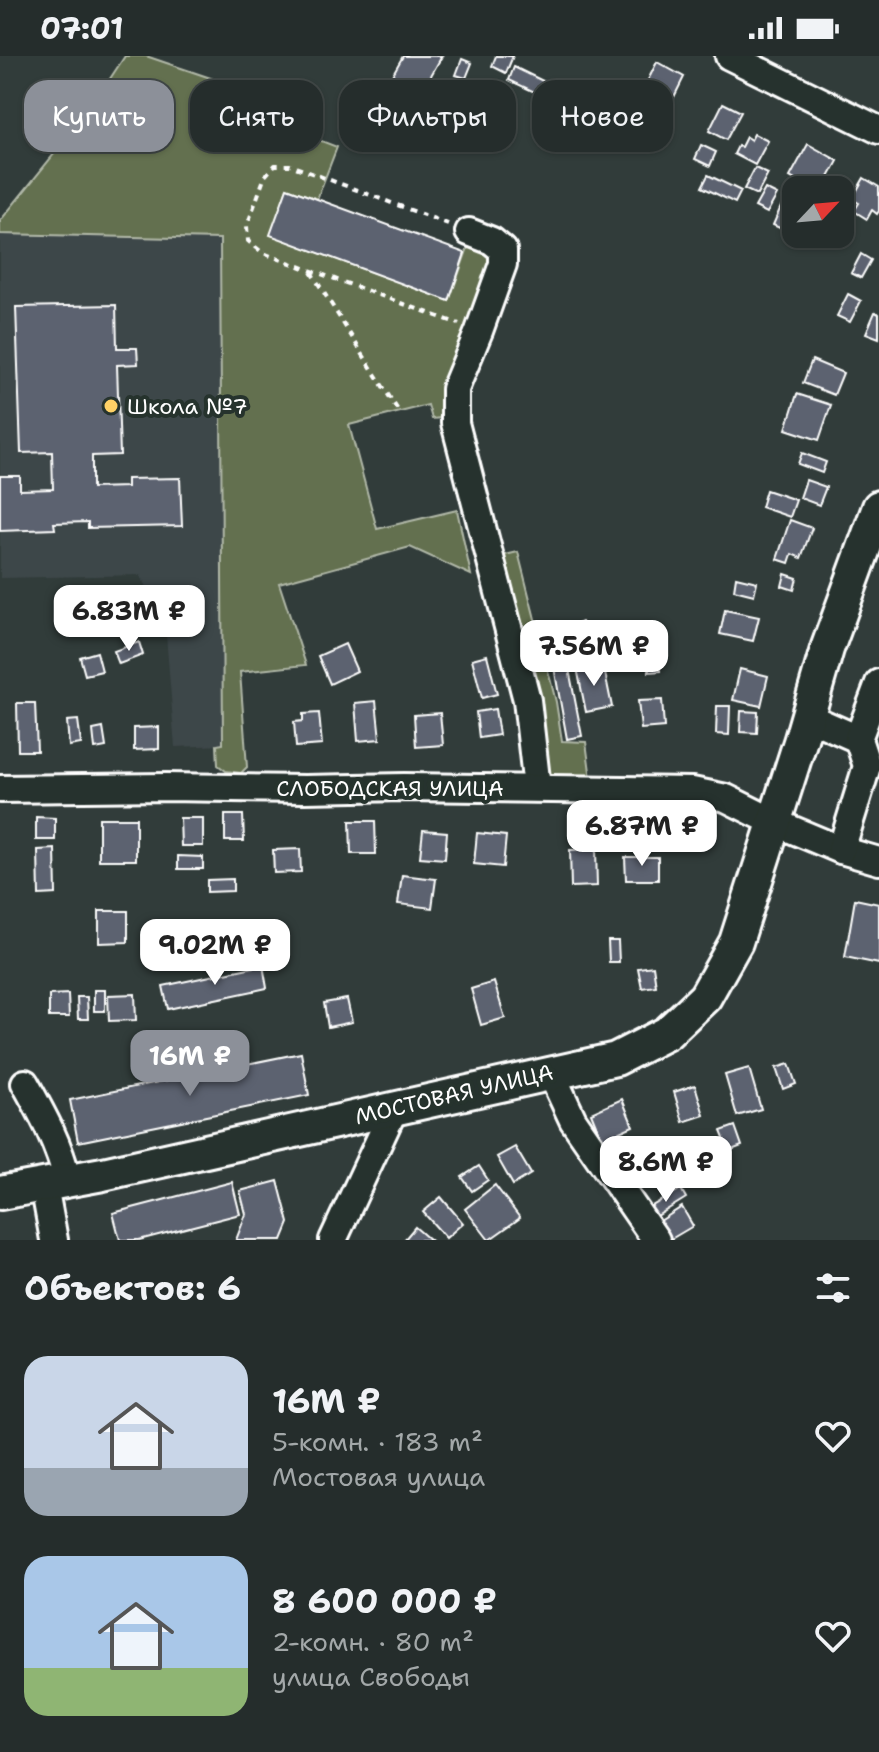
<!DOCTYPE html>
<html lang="ru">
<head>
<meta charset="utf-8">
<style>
	:root { --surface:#252d2c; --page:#313938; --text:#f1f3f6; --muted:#a3a8a9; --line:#424948; --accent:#8c9099 }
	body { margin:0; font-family:"Shantell Sans",sans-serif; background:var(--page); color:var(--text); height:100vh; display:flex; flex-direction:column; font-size:30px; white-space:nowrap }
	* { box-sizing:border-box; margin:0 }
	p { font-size:26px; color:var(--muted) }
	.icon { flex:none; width:44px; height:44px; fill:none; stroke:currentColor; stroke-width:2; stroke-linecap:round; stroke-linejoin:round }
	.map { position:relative; height:1184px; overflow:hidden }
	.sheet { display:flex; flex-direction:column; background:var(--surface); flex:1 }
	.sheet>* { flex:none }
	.guide { position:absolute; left:24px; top:24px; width:832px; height:72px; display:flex; gap:16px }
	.needle { width:52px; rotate:64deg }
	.fabs { position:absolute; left:782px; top:120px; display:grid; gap:16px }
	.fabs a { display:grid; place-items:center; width:72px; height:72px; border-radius:16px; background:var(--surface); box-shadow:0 2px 6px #0004,0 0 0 2px var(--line); font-size:40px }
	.price { position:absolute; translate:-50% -68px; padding:0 18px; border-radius:16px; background:#fff; color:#222; font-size:26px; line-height:52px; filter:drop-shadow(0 2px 4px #0008) }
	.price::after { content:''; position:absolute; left:50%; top:48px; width:24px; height:18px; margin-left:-12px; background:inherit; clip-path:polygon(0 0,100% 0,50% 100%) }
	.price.selected { background:var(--accent); color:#fff }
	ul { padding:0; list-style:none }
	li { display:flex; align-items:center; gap:24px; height:200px; padding:0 24px }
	li span { display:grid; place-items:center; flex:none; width:224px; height:160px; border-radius:24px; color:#555 }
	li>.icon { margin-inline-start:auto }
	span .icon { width:96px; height:96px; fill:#fffc; stroke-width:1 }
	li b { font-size:34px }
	h2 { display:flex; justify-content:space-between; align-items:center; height:96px; padding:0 24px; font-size:34px }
	.tag { padding:0 28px; border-radius:24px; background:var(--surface); box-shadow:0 2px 6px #0004,0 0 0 2px var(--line); font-size:28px; line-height:72px }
	.tag.selected { background:var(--accent); color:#fff }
	.status { display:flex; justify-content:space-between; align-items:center; height:56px; padding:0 40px; background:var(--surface); direction:ltr }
	.status svg { height:22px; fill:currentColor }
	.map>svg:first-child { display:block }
	.built { fill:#3e474a }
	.green { fill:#637050; stroke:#b1b8a8; stroke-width:2 }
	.building { fill:#5c626f; stroke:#fff; stroke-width:2 }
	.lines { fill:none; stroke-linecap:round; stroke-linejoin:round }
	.minor-casing { stroke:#fff; stroke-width:32 }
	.major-casing { stroke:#fff; stroke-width:38 }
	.path { stroke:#fff; stroke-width:4; stroke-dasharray:6 6; stroke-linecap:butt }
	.minor { stroke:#26332d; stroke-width:26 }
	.major { stroke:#26332d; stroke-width:32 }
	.poi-dot { fill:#ffd166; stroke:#26332d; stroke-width:3 }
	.labels { text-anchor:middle; stroke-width:8; stroke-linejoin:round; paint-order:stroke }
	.poi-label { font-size:22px; fill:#fff; stroke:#26332d; text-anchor:start }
	.street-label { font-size:22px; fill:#fff; stroke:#26332d }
</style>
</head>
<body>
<div class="status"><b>07:01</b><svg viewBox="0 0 49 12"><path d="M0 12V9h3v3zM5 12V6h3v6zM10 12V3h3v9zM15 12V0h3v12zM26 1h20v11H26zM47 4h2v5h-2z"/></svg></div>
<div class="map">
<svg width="879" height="1184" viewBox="0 0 879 1184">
	<rect width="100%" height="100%" fill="#313c3a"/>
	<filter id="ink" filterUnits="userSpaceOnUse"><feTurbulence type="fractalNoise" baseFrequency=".0125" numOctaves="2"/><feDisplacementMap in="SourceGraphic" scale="16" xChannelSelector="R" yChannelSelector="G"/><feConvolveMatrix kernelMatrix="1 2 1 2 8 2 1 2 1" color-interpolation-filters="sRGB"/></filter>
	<g filter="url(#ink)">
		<path class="built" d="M0 178 220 182 223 689 175 691 165 566 140 519 0 522Z"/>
		<g class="green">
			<path d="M125 0H146L234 30 228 49 337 91 317 143 287 132 271 179 449 245 470 186 495 195 448 328 441 362 432 363 428 349 349 369 377 473 457 454 471 519 410 491 279 527 306 609 240 616 247 711 241 717 226 715 218 709 217 689 223 688 220 183 0 178V165L88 56Z"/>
			<path d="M518 496 556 646 562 685 586 686 591 723 555 721 546 714 501 500Z"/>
		</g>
		<g class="building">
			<path d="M403 0H442L420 39 390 23Z"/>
			<path d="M496 0H513L506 17 492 10Z"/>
			<path d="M462 3 472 7 466 22 456 19Z"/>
			<path d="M657 6 684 21 673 43 646 28Z"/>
			<path d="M514 11 547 27 541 39 509 24Z"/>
			<path d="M554 32 564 35 552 77 543 74Z"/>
			<path d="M588 39 617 54 602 84 573 68Z"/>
			<path d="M642 43 655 50 640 79 626 72Z"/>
			<path d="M723 47 741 56 726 84 709 75Z"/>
			<path d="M651 67 671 78 665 88 645 77Z"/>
			<path d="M754 78 768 85 755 109 734 98 738 90 741 91 746 81 751 84Z"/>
			<path d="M808 88 838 105 822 134H813L790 121Z"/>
			<path d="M701 89 716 96 710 110 695 103Z"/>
			<path d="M755 112 768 118 757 139 744 133Z"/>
			<path d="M708 119 741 135 735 147 702 131Z"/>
			<path d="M864 122 879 131V155L877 158 872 154 867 163 854 155 859 147 852 143Z"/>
			<path d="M287 132 465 197 449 245 270 179Z"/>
			<path d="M765 133 777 139 767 157 755 151Z"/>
			<path d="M783 146 794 151 784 174 773 169Z"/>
			<path d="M861 198 871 204 861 222 851 217Z"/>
			<path d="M848 238 861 245 850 266 837 260Z"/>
			<path d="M116 249 117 292H137L138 308 117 309 120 399 92 400V432L127 431V423L180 422 182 470 88 472V466L54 467 55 473 0 475V420H20V434L53 433 52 396 21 397 16 251Z"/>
			<path d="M875 256 879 258V282L866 277Z"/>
			<path d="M812 304 843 317 834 339 803 327Z"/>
			<path d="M797 338 831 349 819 384 786 373Z"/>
			<path d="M802 397 826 406 822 417 798 408Z"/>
			<path d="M806 424 826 431 819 449 800 442Z"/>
			<path d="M766 434 796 444 790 461 761 451Z"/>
			<path d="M790 464 812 472 801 502 792 498 789 507 777 503Z"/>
			<path d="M785 518 797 522 794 534 782 530Z"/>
			<path d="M736 521 757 526 754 539 734 534Z"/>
			<path d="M725 554 759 561 753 585 720 578Z"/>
			<path d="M582 566 593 590 557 606 546 582Z"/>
			<path d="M657 578 660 615 649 616 646 579Z"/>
			<path d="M139 586 143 599 119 608 114 595Z"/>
			<path d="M345 588 357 615 330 628 318 600Z"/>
			<path d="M97 596 102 615 85 619 80 601Z"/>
			<path d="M487 599 497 638 482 642 472 603Z"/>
			<path d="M603 607 612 651 586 656 577 612Z"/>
			<path d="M568 608 582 680 567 683 554 611Z"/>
			<path d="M740 613 768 620 761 650 733 644Z"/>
			<path d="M662 644 664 671 641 673 638 645Z"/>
			<path d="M376 645 380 683 358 685 355 647Z"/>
			<path d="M17 647H35L37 695H18Z"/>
			<path d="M717 650H730L729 679 716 678Z"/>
			<path d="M495 653 499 679 479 682 476 656Z"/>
			<path d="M741 655 758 656 757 677 740 676Z"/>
			<path d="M319 657 322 689 296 691 294 666 303 665V658Z"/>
			<path d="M440 657 443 689 416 691 414 659Z"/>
			<path d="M78 664 81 688 69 690 67 665Z"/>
			<path d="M159 671V693L134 694V672Z"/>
			<path d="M103 672 106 691 95 693 93 674Z"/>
			<path d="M225 759H243L244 785H225Z"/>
			<path d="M36 761 55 762V784H36Z"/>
			<rect x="99" y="762" width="37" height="42"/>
			<path d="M180 762H203V790H181Z"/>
			<path d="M350 765H375L376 798H351Z"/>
			<path d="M423 774 447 776 445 803 420 801Z"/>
			<path d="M477 777 506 780 503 811 474 808Z"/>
			<path d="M55 793 56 838 39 839 38 794Z"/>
			<path d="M300 793 301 816 274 817 273 794Z"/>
			<path d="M596 793 597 830 571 831 570 794Z"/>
			<path d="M178 800 203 801V813H178Z"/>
			<path d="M625 801H658V824H626Z"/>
			<path d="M402 819 436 823 432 852 398 848Z"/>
			<path d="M233 823V835L207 836V824Z"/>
			<path d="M855 843 879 848V908L845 901Z"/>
			<path d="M99 855H128V886L99 887Z"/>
			<path d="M608 885H618L619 906H609Z"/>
			<path d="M263 909 267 932 168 953 163 930Z"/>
			<path d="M653 910 656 930 642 932 638 912Z"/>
			<path d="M494 926 505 962 481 969 471 933Z"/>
			<rect x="94" y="934" width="11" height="21"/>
			<path d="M68 938 69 961H49V939Z"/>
			<path d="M135 938 136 964 109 965 108 939Z"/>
			<path d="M77 941H87L88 963H78Z"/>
			<path d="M347 943 352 966 328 971 324 947Z"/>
			<path d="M301 997 309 1039 78 1086 70 1044Z"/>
			<path d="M789 1008 796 1028 783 1033 776 1012Z"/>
			<path d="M749 1012 761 1053 737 1060 725 1019Z"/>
			<path d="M695 1029 704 1059 683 1066 674 1036Z"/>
			<path d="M622 1043 633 1070 602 1084 591 1057Z"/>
			<path d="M735 1070 742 1090 729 1095 721 1075Z"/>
			<path d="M515 1091 531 1118 513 1129 497 1101Z"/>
			<path d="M479 1110 488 1124 472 1135 462 1121Z"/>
			<path d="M278 1125 289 1167 282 1184H236L246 1158 240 1135Z"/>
			<path d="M232 1126 240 1158 139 1184H120L113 1157Z"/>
			<path d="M495 1129 520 1162 489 1184 465 1153Z"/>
			<path d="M681 1133 686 1142 652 1163 647 1153Z"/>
			<path d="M441 1141 463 1167 446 1182 423 1156Z"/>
			<path d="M682 1151 693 1170 671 1183 660 1165Z"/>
			<path d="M415 1171 430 1184H404Z"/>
		</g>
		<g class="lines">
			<defs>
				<g id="minor">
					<path d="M729 0 879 74"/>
					<path d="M469 176 492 185 503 194V208L479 275 455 333V367L527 644 537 732"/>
					<path d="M808 661 858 683"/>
					<path d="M0 733 166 731 305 733 404 731 692 735 726 742 774 766 841 794 879 805"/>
					<path d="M841 794 867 710 858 683 879 627"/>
					<path d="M551 1017 573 1064 656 1184"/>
					<path d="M25 1027C44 1061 58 1086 68 1125"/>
					<path d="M44 1129 54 1184"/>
					<path d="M333 1184 395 1051"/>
				</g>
				<path id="major" d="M0 1137 103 1118 616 1003 667 977 705 941 736 886 801 683 827 593 879 451"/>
			</defs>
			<use href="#minor" class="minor-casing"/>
			<use href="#major" class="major-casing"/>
			<g class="path">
				<path d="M448 168 290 109H275L265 120 247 170 248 185 263 197 459 268"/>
				<path d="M311 216 399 356"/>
			</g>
			<use href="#minor" class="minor"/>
			<use href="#major" class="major"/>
		</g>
	</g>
	<circle class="poi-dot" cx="111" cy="350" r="8"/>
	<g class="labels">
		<g class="poi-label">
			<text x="127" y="358">Школа №7</text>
		</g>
		<g class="street-label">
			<text x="390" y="740">СЛОБОДСКАЯ УЛИЦА</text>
			<text transform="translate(454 1038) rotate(-13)" y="8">МОСТОВАЯ УЛИЦА</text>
		</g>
	</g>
</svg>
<div class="fabs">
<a><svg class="needle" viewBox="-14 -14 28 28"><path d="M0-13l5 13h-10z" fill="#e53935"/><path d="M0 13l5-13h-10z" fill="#a3a8a9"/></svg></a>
</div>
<b class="price" style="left:129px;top:597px">6.83M ₽</b>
<b class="price" style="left:594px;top:632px">7.56M ₽</b>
<b class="price" style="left:642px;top:812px">6.87M ₽</b>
<b class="price" style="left:215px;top:931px">9.02M ₽</b>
<b class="price selected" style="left:190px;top:1042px">16M ₽</b>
<b class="price" style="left:666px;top:1148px">8.6M ₽</b>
<div class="guide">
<a class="tag selected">Купить</a>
<a class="tag">Снять</a>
<a class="tag">Фильтры</a>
<a class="tag">Новое</a>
</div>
</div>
<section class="sheet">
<h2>Объектов: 6<svg class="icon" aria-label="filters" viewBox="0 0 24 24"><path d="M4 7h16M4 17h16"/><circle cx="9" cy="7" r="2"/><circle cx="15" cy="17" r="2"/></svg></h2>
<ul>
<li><span style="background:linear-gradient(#c9d6e8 70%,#9aa5b1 0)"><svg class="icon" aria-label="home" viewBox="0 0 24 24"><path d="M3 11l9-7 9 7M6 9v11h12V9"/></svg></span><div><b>16M ₽</b><p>5-комн. · 183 m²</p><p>Мостовая улица</p></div><svg class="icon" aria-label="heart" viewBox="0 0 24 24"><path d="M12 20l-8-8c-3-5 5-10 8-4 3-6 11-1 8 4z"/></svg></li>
<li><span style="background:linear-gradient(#a9c7e8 70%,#8fb573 0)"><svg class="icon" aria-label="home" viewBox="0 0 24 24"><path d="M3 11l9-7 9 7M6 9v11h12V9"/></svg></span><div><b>8 600 000 ₽</b><p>2-комн. · 80 m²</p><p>улица Свободы</p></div><svg class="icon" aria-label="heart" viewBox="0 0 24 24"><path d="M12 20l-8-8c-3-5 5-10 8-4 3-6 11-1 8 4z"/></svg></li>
</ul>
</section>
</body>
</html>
